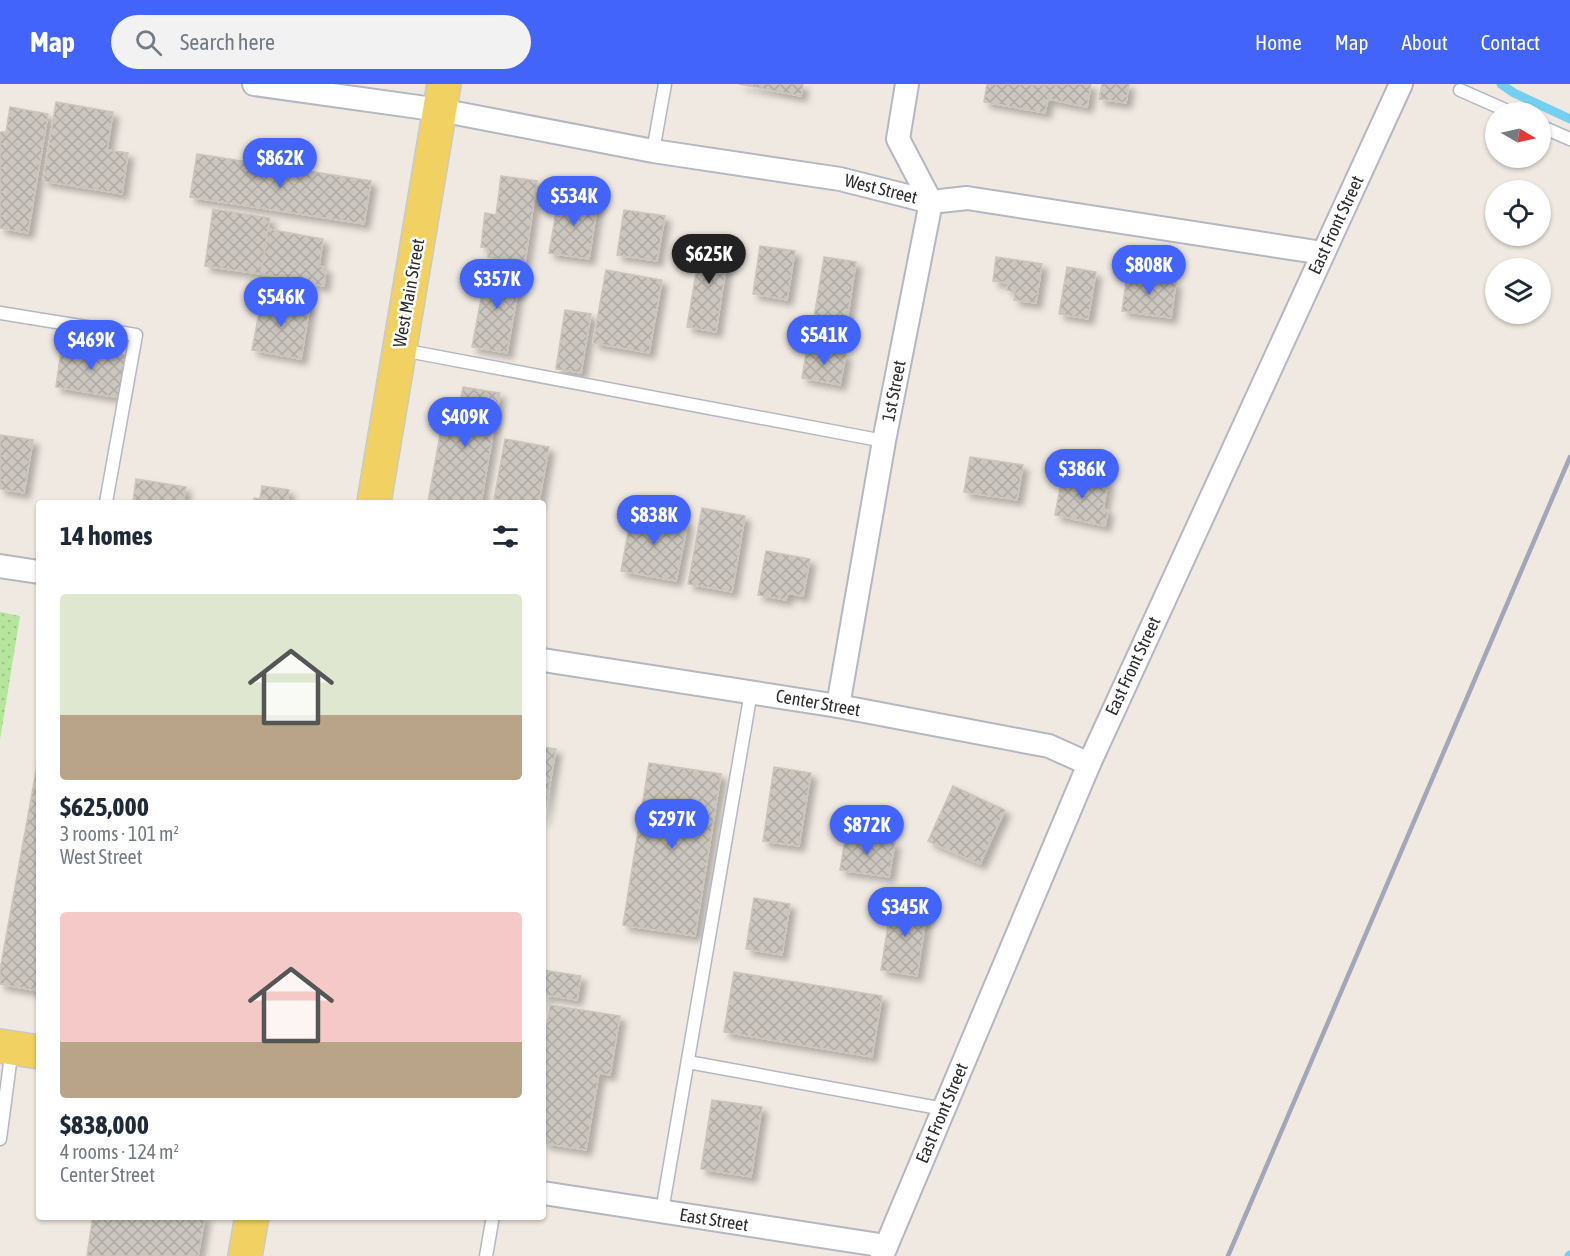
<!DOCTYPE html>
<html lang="en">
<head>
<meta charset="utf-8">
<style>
	:root { --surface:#fff; --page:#f2f2f3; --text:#1f2937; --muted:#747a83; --accent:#4264fb }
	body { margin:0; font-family:"Asap Condensed",sans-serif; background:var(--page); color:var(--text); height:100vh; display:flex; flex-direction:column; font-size:22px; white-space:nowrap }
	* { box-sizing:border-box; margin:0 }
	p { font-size:20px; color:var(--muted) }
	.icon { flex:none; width:33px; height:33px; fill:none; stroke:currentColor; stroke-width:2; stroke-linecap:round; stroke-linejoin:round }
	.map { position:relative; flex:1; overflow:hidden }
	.panel { position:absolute; left:36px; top:416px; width:510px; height:720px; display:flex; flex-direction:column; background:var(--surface); border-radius:6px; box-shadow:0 2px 4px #0004 }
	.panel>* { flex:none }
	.needle { width:39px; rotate:99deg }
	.tools { position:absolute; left:1485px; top:18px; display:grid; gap:12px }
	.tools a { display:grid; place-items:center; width:66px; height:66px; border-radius:50%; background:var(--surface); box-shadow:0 2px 4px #0004; font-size:30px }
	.price { position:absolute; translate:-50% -51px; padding:0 14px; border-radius:21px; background:var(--accent); color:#fff; font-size:20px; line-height:39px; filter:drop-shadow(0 2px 3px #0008) }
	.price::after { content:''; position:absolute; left:50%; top:36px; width:18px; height:14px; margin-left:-9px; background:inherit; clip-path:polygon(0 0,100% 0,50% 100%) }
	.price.active { background:#222; color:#fff }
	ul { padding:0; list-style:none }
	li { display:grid; align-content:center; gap:12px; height:318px; padding:0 24px }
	li span { display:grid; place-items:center; height:186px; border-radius:6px; color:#555 }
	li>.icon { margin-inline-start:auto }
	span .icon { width:108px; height:108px; fill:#fffc; stroke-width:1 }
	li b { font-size:26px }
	h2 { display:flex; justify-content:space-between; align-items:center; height:72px; padding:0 24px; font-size:26px }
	header { display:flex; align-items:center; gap:36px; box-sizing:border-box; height:84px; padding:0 30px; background:var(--accent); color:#fff }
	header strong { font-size:28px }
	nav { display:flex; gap:33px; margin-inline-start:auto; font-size:21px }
	.search { width:420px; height:54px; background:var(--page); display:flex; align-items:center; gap:15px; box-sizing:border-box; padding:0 21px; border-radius:33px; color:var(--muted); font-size:22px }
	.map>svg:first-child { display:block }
	.park { fill:url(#park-dots) }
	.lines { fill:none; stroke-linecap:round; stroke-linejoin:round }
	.stream { stroke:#75cff0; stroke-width:9 }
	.building { fill:url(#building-cross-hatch); stroke:#cbc5ba; stroke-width:1.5; filter:url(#shadow) }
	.service-casing { stroke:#b4b7c1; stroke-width:15 }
	.minor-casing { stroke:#b4b7c1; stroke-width:26 }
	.primary-casing { stroke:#c9c9c9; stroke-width:36 }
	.service { stroke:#fff; stroke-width:12 }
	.minor { stroke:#fff; stroke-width:22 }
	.primary { stroke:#f2d163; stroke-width:33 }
	.rail { stroke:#a3a6b8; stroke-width:4.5 }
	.labels { text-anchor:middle; stroke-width:5; stroke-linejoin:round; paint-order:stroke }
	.street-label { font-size:18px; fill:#2e2e2e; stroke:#fff }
</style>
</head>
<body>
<header>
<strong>Map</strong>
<div class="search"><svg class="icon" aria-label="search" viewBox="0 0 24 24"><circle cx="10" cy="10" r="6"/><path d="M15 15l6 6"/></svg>Search here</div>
<nav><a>Home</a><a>Map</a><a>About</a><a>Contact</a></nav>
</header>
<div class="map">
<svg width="1570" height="1172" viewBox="0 0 1570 1172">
	<defs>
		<pattern id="park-dots" width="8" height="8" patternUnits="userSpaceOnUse" patternTransform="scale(1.5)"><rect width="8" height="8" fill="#b6e59e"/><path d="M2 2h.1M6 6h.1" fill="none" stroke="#9dc588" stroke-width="1.8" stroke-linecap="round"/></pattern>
		<pattern id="building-cross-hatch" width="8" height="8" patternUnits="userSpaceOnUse" patternTransform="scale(1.5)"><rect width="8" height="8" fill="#cbc7bf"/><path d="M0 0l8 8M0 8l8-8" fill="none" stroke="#afaba4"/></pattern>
		<filter id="shadow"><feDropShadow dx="5.5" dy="5.5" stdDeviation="3" flood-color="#0004"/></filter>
	</defs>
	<rect width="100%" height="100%" fill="#efe9e1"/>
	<path class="park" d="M0 528 20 532 0 656Z"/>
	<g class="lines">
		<g class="stream">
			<path d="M1501 0 1514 9 1570 35"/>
			<path d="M1569 1172 1570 1171"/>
		</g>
	</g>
	<g class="building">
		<path d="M739 0H803L801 12Z"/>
		<path d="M987 0 1040 1 1091 0 1087 23 1048 15 1045 29 984 18Z"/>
		<path d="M1102 0H1129L1126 19 1099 15Z"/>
		<path d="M56 18 113 28 107 66 128 69 122 110 43 97Z"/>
		<path d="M10 23 48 30 28 149 0 144V48H6Z"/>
		<path d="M197 70 371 97 364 140 190 113Z"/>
		<path d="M501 92 537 97 525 178 488 173V164L481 163 485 129 496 131Z"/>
		<path d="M559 111 598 117 589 175 549 169Z"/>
		<path d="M213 125 270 134 261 190 205 182Z"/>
		<path d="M624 126 665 132 657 177 617 171Z"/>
		<path d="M268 145 323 155 319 182 326 184 324 202 261 190Z"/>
		<path d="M702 153 730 158 716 248 687 243Z"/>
		<path d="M760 162 795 167 787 216 753 210Z"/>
		<path d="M824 173 856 178 846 244 813 239Z"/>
		<path d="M996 173 1042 180 1036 219 1014 216 1015 208 1007 206 1008 199 993 197Z"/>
		<path d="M487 183 521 189 507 269 472 263Z"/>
		<path d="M1067 183 1096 188 1088 235 1059 230Z"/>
		<path d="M606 186 662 196 649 269 593 259Z"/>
		<path d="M1127 191 1176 198 1171 234 1122 227Z"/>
		<path d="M262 213 310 221 301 275 252 266Z"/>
		<path d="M565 226 591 230 581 289 556 285Z"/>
		<path d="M62 260 126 271 120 314 56 303Z"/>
		<path d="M807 264 846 270 840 301 802 294Z"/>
		<path d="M463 303 500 309 481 418H428L446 317 460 319Z"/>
		<path d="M0 351 33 356 24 409 0 405Z"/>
		<path d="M505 355 549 363 539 418H514L494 415Z"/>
		<path d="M970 373 1023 381 1017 416 964 408Z"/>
		<path d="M1063 389 1108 399 1103 425 1108 426 1105 442 1055 431Z"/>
		<path d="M136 395 186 403 183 418H133Z"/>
		<path d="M262 402 289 406 287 418H253L254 414 260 415Z"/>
		<path d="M702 424 745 432 732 508 688 500Z"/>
		<path d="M632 427 688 438 676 497 621 487Z"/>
		<path d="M766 467 810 475 803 512 788 509 786 516 758 511Z"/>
		<path d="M543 663 556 665 543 738Z"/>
		<path d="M39 671V907L0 900V886Z"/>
		<path d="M649 679 721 690 695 852 623 841Z"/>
		<path d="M774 683 811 689 799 762 763 757Z"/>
		<path d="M953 702 1005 726 980 780 928 757Z"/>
		<path d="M846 750 895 758 889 793 840 786Z"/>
		<path d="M754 814 790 820 782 871 746 865Z"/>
		<path d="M892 816 928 821 917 892 881 886Z"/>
		<path d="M543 886 581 892 577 916 546 911 543 928Z"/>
		<path d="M734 888 882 912 872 973 724 948Z"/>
		<path d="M550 921 620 932 610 991 599 989 586 1066 543 1059V966Z"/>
		<path d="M712 1016 762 1023 751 1093 701 1085Z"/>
		<path d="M93 1132H205L198 1172H87Z"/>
	</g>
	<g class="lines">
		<defs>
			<g id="service">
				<path d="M1460 6 1510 28"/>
				<path d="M1540 42 1570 55"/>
				<path d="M653 67 665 0"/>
				<path d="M0 229 136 251 106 418"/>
				<path d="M402 266 884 357"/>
				<path d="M688 978 944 1025"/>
				<path d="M0 1055 12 964"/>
				<path d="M662 1127 751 608"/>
				<path d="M486 1172 493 1132"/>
			</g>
			<g id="minor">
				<path d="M254 0 440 26 653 67 840 95 931 118 967 114 1323 169"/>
				<path d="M0 482 39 488"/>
				<path d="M543 576 838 622 1049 662 1089 680"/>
				<path d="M838 622 884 357 931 118 898 55 907 0"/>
				<path d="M543 1109 886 1162"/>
				<path d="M882 1172 1089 680 1401 0"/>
			</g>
			<g id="primary">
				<path d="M374 418 444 0"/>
				<path d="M0 962 39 968"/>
				<path d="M245 1172 252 1132"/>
			</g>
		</defs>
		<use href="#service" class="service-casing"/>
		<use href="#minor" class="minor-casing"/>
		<use href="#primary" class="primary-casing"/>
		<use href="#service" class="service"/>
		<use href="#minor" class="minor"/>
		<use href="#primary" class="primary"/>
		<path class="rail" d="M1228 1172 1570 373"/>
	</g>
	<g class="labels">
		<g class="street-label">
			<text transform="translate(881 105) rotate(14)" y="6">West Street</text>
			<text transform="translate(1336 141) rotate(-65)" y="6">East Front Street</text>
			<text transform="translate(409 209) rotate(-80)" y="6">West Main Street</text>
			<text transform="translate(894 307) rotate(-79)" y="6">1st Street</text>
			<text transform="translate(1133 582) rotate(-65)" y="6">East Front Street</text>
			<text transform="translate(818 619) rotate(10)" y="6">Center Street</text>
			<text transform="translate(942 1029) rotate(-67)" y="6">East Front Street</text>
			<text transform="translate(714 1136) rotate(9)" y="6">East Street</text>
		</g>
	</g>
</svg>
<div class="tools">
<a><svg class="needle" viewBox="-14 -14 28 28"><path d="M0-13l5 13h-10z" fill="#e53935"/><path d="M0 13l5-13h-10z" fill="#747a83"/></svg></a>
<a><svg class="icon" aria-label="locate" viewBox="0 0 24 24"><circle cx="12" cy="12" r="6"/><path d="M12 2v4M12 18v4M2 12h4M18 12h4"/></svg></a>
<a><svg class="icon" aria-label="layers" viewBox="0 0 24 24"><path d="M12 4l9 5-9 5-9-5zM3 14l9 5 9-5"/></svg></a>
</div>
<b class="price" style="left:280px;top:105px">$862K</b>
<b class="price" style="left:574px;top:143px">$534K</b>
<b class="price active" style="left:709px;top:201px">$625K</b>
<b class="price" style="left:1149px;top:212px">$808K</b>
<b class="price" style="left:497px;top:226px">$357K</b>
<b class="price" style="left:281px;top:244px">$546K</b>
<b class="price" style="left:824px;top:282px">$541K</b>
<b class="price" style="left:91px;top:287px">$469K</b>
<b class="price" style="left:465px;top:364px">$409K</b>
<b class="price" style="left:1082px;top:416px">$386K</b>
<b class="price" style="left:654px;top:462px">$838K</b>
<b class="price" style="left:672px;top:766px">$297K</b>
<b class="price" style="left:867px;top:772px">$872K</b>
<b class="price" style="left:905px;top:854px">$345K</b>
<section class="panel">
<h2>14 homes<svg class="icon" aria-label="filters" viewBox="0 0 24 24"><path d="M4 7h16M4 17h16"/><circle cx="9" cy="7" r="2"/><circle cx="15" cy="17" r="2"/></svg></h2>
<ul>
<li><span style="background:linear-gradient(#dfe7d0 65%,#b9a48a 0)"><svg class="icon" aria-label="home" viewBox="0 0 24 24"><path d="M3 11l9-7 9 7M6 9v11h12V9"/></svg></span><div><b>$625,000</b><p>3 rooms · 101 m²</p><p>West Street</p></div></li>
<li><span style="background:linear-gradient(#f6c9c9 70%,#b9a48a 0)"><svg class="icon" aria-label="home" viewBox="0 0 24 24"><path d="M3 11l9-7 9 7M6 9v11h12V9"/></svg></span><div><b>$838,000</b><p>4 rooms · 124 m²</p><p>Center Street</p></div></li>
</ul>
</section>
</div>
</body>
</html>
